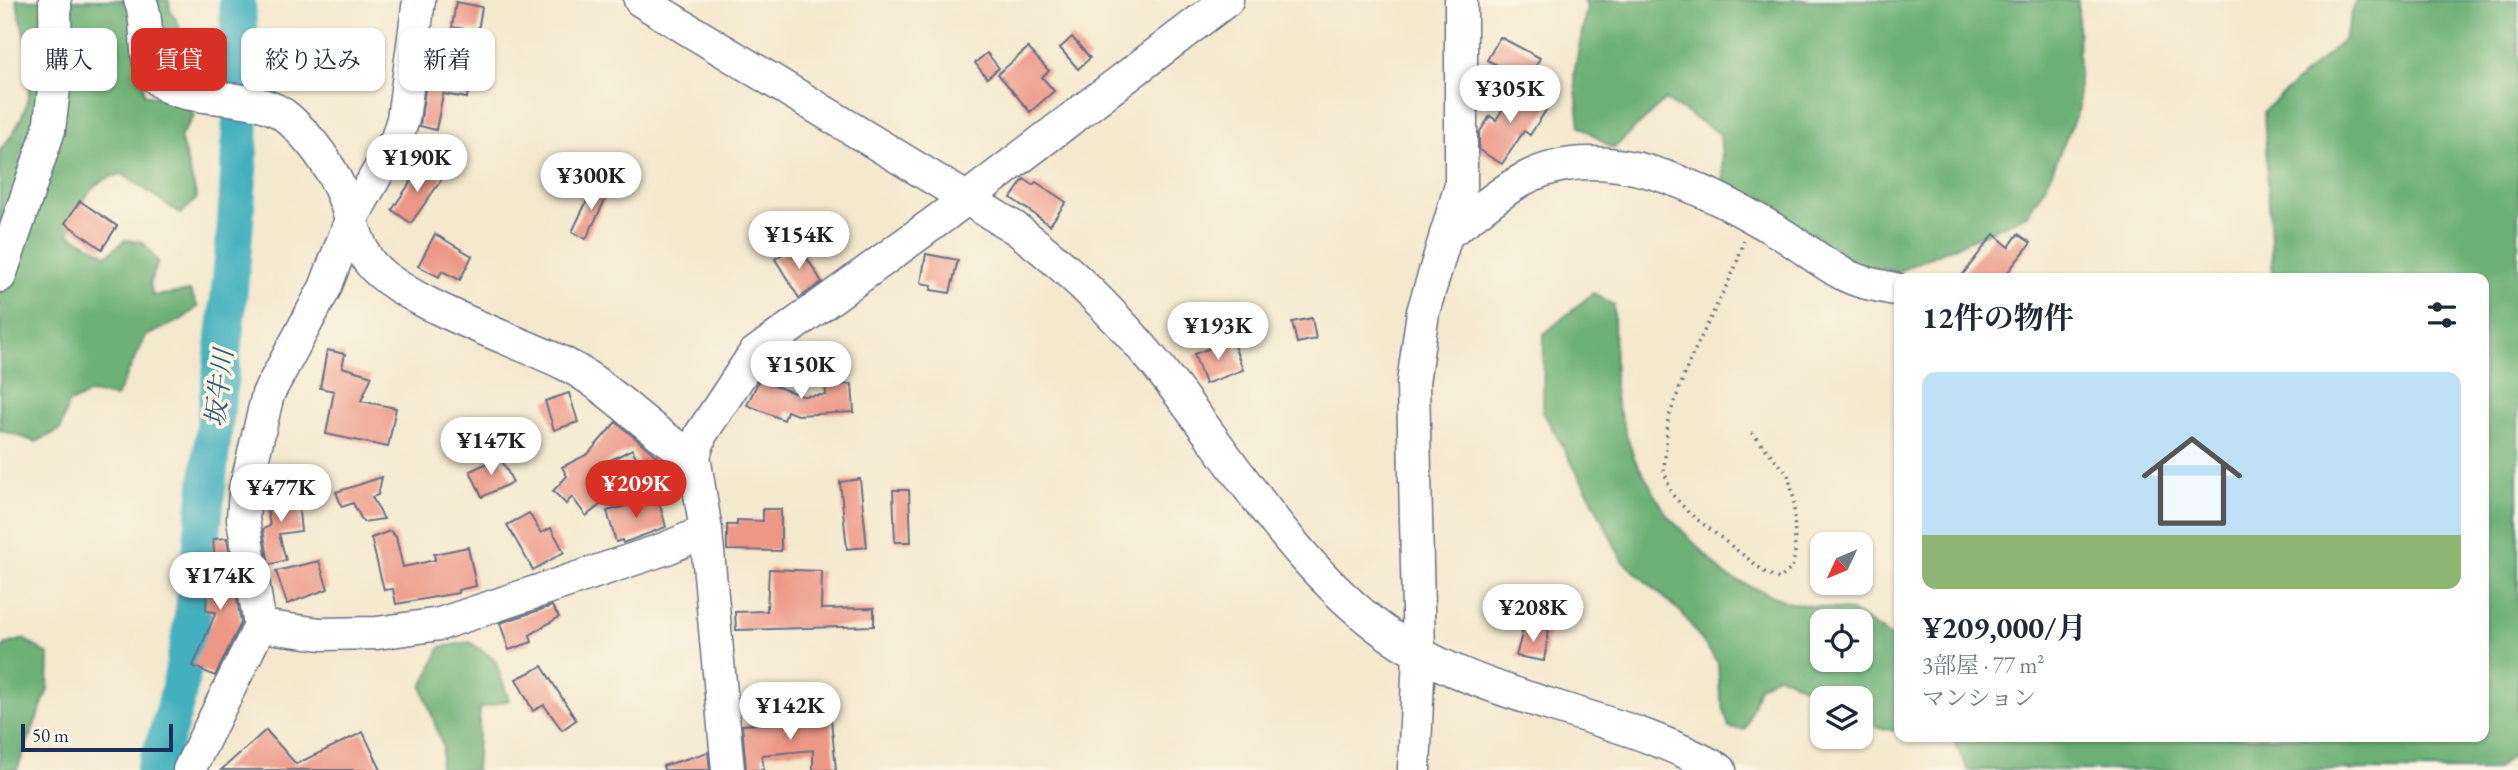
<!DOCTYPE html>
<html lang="ja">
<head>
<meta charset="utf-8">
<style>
	:root { --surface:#fff; --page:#f2f2f3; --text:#1f2937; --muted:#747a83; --accent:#d93025 }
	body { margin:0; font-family:"EB Garamond","Noto Serif JP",serif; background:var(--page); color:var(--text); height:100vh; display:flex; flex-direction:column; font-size:26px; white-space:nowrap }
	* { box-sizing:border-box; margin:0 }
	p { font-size:23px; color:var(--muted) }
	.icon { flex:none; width:38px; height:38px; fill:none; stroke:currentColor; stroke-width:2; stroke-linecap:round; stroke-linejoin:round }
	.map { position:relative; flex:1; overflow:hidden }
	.side { position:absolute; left:1894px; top:273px; width:595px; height:469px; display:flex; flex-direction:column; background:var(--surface); border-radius:14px; box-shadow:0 2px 5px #0004 }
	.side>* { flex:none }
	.top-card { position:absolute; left:21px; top:28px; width:665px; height:63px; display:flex; gap:14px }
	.needle { width:46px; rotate:226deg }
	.controls { position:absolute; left:1810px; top:532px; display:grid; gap:14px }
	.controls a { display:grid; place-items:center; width:63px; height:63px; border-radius:14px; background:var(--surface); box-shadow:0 2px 5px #0004; font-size:35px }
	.scale { position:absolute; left:21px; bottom:18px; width:152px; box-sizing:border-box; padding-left:7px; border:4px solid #1b2f5e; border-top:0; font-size:19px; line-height:24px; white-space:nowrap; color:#1b2f5e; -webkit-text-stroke:5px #fcf5e5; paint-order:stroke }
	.price { position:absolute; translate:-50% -60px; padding:0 16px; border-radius:24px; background:#fff; color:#222; font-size:23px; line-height:46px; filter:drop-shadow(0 2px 4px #0008) }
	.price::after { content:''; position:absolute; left:50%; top:42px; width:21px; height:16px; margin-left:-10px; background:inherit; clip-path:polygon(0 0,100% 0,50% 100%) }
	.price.active { background:var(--accent); color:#fff }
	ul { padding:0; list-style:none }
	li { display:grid; align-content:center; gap:14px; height:371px; padding:0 28px }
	li span { display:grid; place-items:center; height:217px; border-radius:14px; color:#555 }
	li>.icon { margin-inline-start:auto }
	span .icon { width:126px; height:126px; fill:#fffc; stroke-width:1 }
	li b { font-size:30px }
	h2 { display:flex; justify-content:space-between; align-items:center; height:84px; padding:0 28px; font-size:30px }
	.pill { padding:0 24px; border-radius:14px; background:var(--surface); box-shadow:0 2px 5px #0004; font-size:24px; line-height:63px }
	.pill.active { background:var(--accent); color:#fff }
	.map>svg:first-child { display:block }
	.forest { fill:#6cb075; stroke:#44706a; stroke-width:2; fill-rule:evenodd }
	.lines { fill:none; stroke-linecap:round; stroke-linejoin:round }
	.river { stroke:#42b0be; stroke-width:37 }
	.building { fill:#ed9786 }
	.minor-casing { stroke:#677085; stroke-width:35 }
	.path { stroke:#677085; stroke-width:3.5; stroke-dasharray:2 5; stroke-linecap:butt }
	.minor { stroke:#fff; stroke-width:32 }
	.labels { text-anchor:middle; stroke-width:7; stroke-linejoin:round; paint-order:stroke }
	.water-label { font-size:26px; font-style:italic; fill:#295c80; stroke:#fcf5e5 }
</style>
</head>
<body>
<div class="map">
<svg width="2518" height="770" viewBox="0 0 2518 770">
	<rect width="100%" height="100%" fill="#fcf5e5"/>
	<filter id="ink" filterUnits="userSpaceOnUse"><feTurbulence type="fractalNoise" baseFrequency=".0143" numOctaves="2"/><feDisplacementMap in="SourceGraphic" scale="14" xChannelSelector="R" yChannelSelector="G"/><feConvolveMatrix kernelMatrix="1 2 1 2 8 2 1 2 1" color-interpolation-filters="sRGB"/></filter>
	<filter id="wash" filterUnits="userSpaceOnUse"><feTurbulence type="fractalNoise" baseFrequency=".00686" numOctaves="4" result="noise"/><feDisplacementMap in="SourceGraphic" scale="28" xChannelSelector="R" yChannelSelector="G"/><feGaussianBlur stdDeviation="1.57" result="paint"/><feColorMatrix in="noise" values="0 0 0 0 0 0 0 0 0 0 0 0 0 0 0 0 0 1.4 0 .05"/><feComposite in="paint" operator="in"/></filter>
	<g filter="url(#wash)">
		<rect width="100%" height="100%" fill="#f4e8ce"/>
		<g class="forest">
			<path d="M16 0H169L170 10 180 26 172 42 143 74 144 94 187 105 194 116 180 137 197 198 181 214 122 174C87 180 82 204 69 234L107 255 125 240 143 242 158 262 150 284 153 296 190 291 198 307 181 320 146 336 116 397 90 393 68 404 60 430 36 442 0 430V150C44 101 30 59 16 0Z"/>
			<path d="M1583 0H2078L2079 108 2047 183 2027 215 1897 272 1858 266 1816 236 1744 199 1724 184 1720 134 1665 100 1613 149 1580 126 1574 73 1587 7Z"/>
			<path d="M2356 0H2518V749L2495 770H1968L1952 737H2483V278H2273L2264 111 2344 39Z"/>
			<path d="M1593 293 1614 305 1615 398 1634 458 1667 515 1726 576 1790 603 1852 611 1899 642V732L1860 723V698H1829L1778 675 1759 687 1745 730 1729 728 1720 695 1718 663 1682 613 1622 561 1592 499 1543 412 1544 334ZM1860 621V660H1822V621Z"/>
			<path d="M24 639 49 655 48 689 17 770H0V656L4 645Z"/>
			<path d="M470 642 495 660 509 700 480 708 476 770H439L443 747 422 687 441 647Z"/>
		</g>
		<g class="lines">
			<path class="river" d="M154 770C193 673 198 566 210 464 228 307 249 158 237 0"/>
		</g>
		<g id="blocks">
			<g class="building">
				<path d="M456 2 482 7 478 31 452 27Z"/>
				<path d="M1072 37 1090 58 1078 69 1060 48Z"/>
				<path d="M1500 37 1540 58 1528 81 1487 60Z"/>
				<path d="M1028 48 1049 71 1042 77 1054 91 1030 112 998 74Z"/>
				<path d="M987 53 999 68 987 78 975 63Z"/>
				<path d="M430 54 473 66 467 98 443 94 436 130 420 126Z"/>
				<path d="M1516 87 1548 107 1530 135 1524 131 1502 164 1479 150V133L1490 116 1496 120Z"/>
				<path d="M422 165 442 179 411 223 392 210Z"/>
				<path d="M1024 179 1033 185 1036 182 1066 202 1050 225 1011 198Z"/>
				<path d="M595 184 609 192 586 239 572 232Z"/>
				<path d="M80 201 117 226 102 249 65 223Z"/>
				<path d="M435 234 472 256 460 280 442 271 439 277 418 266Z"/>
				<path d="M1994 234 2009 247 2018 234 2031 243 2003 278H1960Z"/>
				<path d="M798 244 822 282 799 298 775 259Z"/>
				<path d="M926 254 958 260 950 293 931 290 932 285 921 283Z"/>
				<path d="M1312 318 1316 339 1297 343 1292 322Z"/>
				<path d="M1232 340 1243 370 1205 384 1194 354Z"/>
				<path d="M327 350 345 354 342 367 372 376 361 401 396 408 388 447 326 434 334 391 320 388Z"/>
				<path d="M759 380 802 396 826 395 825 386 852 384 854 412 797 415 787 411 784 420 747 405Z"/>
				<path d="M569 393 578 422 554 430 545 401Z"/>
				<path d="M616 422 659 458 642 468 632 449 599 466 608 499 586 516 572 497 566 504 553 491 567 476 562 467 588 454Z"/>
				<path d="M500 457 513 482 482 497 470 471Z"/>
				<path d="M382 477 378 495 372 497 384 519 363 522 353 503 342 507 336 492Z"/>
				<path d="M860 479 867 547 847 549 840 482Z"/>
				<path d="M893 490H909L911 542H895Z"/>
				<path d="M297 493 301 531 279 534 286 560 269 565 263 529 270 526 265 498Z"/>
				<path d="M658 498 666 527 623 543 622 540 616 542 607 511Z"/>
				<path d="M763 509H781V551L727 550V525H737V520L763 521Z"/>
				<path d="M529 513 541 533 551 528 564 552 533 570 507 525Z"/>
				<path d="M390 531 396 537 403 567 435 560 434 554 468 547 476 586 458 590V593L396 604 393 589 384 590 371 538Z"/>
				<path d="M227 538 241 623 215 676 193 666 216 612 206 611 207 587H217L213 539Z"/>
				<path d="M319 561 328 589 287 604 276 571Z"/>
				<path d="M769 569 822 571 821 609 874 608V626L736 630 735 612 767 611Z"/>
				<path d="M552 606 559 617 530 635 532 642 509 650 500 623Z"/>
				<path d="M1524 626 1549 630 1544 661 1516 656Z"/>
				<path d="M542 666 576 720 562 730 544 705 533 711 516 679Z"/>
				<path d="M831 719 836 770H813V750L762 755 764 770H746L742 725Z"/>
				<path d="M266 730 296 764 363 732 381 770H221Z"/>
				<path d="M708 752 710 770H664L663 766Z"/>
			</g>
		</g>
	</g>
	<g filter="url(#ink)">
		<use href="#blocks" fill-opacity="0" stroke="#677085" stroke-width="2"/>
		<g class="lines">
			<defs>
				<g id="minor">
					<path d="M140 0C150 22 142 52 153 72 173 110 253 86 289 119 311 139 329 163 341 191 351 213 355 240 368 260 395 300 519 341 565 364 613 388 646 431 694 456"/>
					<path d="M640 0 1015 228C1077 274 1128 327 1175 388 1237 469 1292 558 1372 622 1473 703 1611 707 1720 770"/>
					<path d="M1446 234C1473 217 1496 194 1524 179 1604 136 1706 189 1775 230 1798 243 1819 261 1843 274 1859 283 1881 286 1899 290"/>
					<path d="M0 276 49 130 56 72 55 0"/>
					<path d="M260 626 321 634 377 633 440 624 667 548 706 531"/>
					<path d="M189 770 260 626 243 519 245 491 268 394 325 288 351 220 397 138 403 119 419 0"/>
					<path d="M728 770 706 531 694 456 701 434 754 354 945 215 1227 0"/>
					<path d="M1414 770 1419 654 1413 383 1423 312 1461 185V0"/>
				</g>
			</defs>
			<use href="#minor" class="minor-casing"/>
			<path class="path" d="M1744 240 1735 268 1690 360 1668 419 1664 470 1671 493 1689 513 1765 572 1779 579 1792 568 1795 554 1794 500 1788 474 1750 431"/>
			<use href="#minor" class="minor"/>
		</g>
	</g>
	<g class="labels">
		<g class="water-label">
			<text transform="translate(219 388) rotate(-83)" y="9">坂牛川</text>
		</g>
	</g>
</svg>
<div class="controls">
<a><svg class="needle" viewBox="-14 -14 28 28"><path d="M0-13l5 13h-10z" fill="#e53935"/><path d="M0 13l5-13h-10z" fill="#747a83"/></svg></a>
<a><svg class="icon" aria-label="locate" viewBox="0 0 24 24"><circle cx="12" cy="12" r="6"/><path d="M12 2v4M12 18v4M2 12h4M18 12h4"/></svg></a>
<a><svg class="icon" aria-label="layers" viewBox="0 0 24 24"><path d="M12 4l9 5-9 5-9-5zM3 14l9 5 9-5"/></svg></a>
</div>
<div class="scale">50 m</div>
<b class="price" style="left:1510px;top:125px">¥305K</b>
<b class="price" style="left:417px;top:194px">¥190K</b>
<b class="price" style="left:591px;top:212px">¥300K</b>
<b class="price" style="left:799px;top:271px">¥154K</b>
<b class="price" style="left:1218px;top:362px">¥193K</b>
<b class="price" style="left:801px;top:401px">¥150K</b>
<b class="price" style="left:491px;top:477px">¥147K</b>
<b class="price active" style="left:636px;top:520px">¥209K</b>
<b class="price" style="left:281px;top:524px">¥477K</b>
<b class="price" style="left:220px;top:612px">¥174K</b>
<b class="price" style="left:1533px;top:644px">¥208K</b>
<b class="price" style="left:790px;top:742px">¥142K</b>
<div class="top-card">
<a class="pill">購入</a>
<a class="pill active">賃貸</a>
<a class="pill">絞り込み</a>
<a class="pill">新着</a>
</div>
<section class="side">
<h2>12件の物件<svg class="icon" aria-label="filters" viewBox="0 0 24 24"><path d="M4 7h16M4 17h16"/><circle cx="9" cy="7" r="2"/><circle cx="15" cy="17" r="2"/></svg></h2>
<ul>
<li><span style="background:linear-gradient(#bfe0f5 75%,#8fb573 0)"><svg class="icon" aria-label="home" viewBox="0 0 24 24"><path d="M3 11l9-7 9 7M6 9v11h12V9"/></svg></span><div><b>¥209,000/月</b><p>3部屋 · 77 m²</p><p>マンション</p></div></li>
</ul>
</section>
</div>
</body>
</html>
